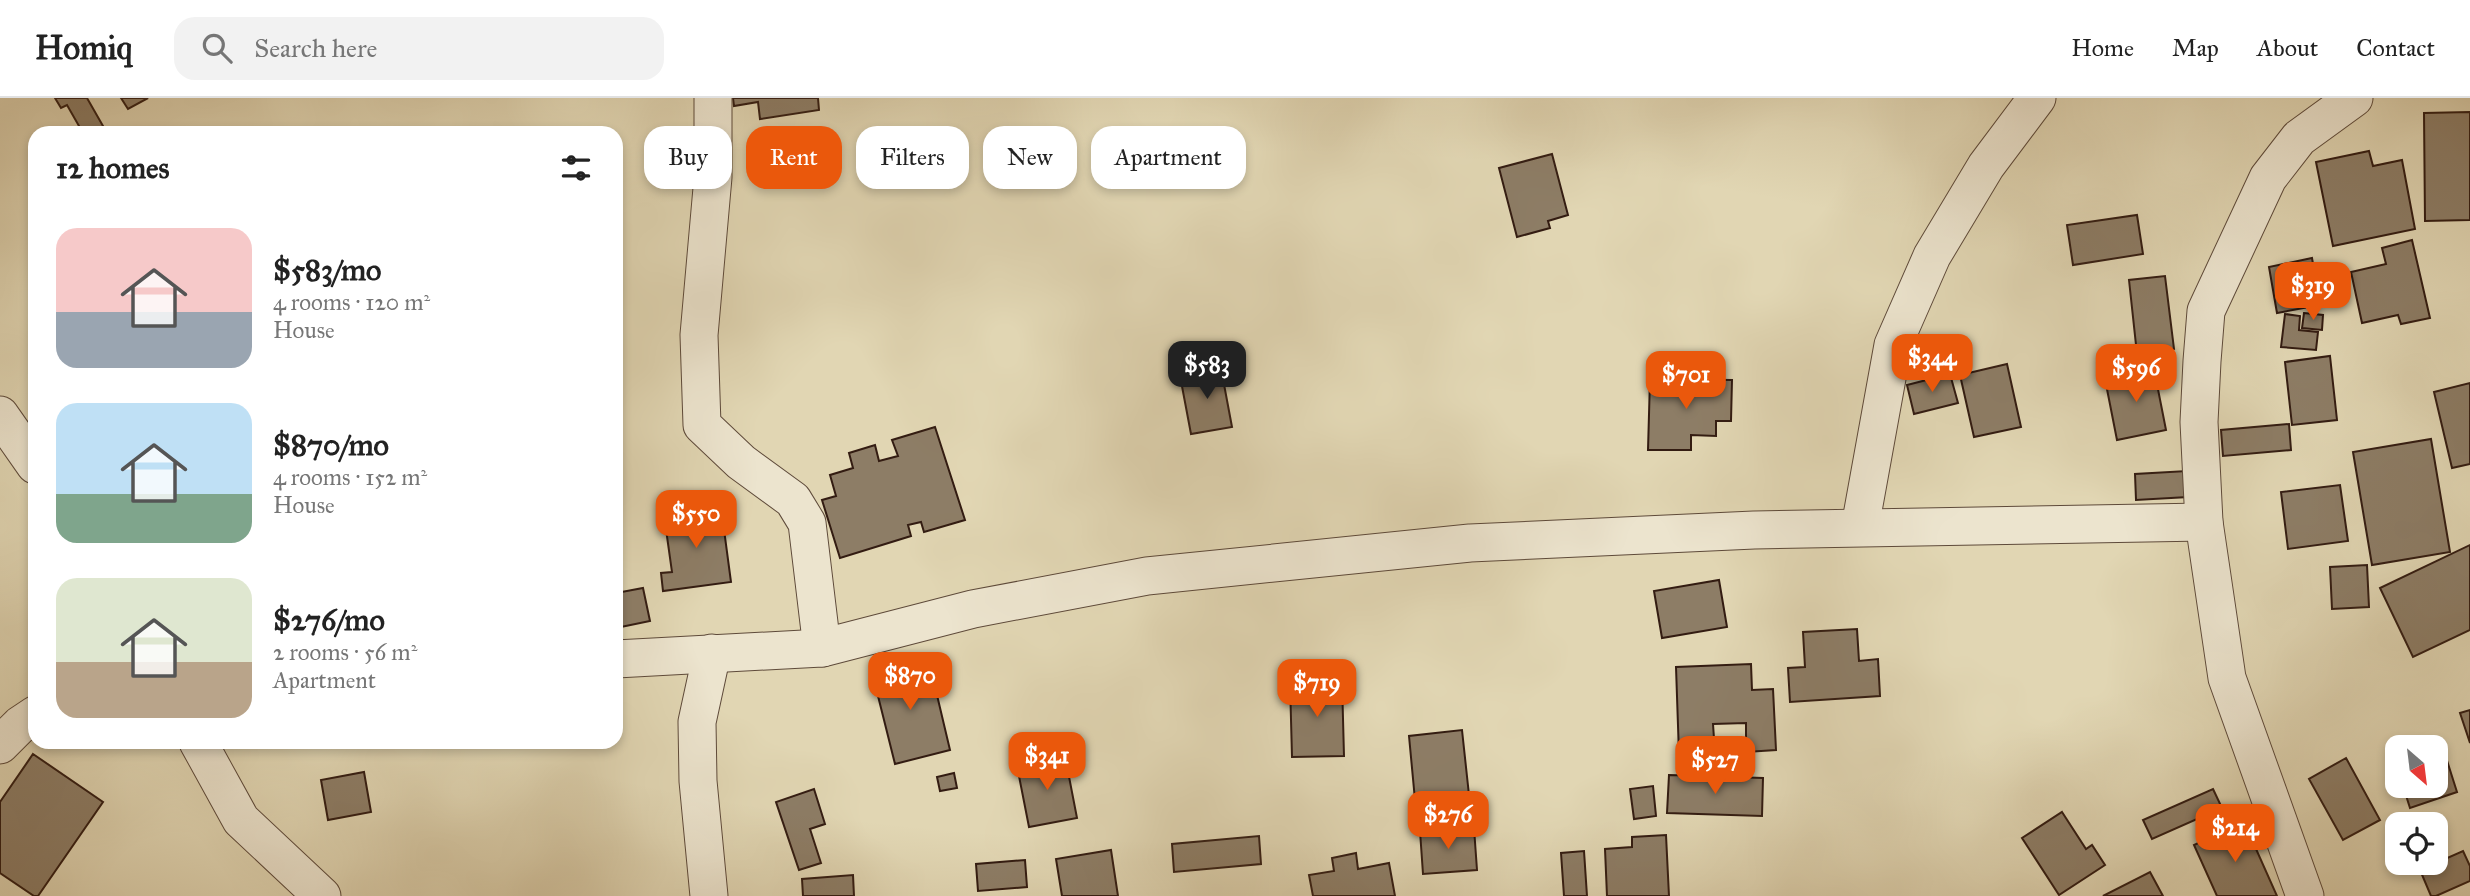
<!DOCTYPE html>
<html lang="en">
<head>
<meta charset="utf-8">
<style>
	:root { --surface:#fff; --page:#f2f2f2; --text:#222; --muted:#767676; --line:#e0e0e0; --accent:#ea580c }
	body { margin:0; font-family:"IM FELL Great Primer",serif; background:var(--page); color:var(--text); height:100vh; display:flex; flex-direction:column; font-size:26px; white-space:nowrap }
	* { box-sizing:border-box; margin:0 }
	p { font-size:23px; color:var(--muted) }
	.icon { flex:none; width:38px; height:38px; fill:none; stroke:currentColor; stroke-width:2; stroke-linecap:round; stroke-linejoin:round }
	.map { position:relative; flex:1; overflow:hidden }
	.details { position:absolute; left:28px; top:28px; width:595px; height:623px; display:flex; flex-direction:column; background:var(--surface); border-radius:21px; box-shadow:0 4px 10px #0003 }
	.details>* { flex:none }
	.guide { position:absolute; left:644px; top:28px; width:665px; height:63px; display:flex; gap:14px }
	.needle { width:46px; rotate:152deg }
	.tools { position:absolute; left:2385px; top:637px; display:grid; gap:14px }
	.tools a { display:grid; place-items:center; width:63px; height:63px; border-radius:14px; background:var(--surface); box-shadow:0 4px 10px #0003; font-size:35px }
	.price { position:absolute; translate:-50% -60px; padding:0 16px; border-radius:14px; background:var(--accent); color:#fff; font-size:23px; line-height:46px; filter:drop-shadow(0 2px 4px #0008) }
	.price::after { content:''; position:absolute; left:50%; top:42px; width:21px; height:16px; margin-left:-10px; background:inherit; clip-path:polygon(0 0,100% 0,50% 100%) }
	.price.current { background:#222; color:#fff }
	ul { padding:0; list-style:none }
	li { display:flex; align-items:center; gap:21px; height:175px; padding:0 28px }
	li span { display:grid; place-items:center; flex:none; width:196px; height:140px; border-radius:21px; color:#555 }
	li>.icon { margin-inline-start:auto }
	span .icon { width:84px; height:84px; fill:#fffc; stroke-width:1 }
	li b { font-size:30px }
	h2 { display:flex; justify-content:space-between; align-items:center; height:84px; padding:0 28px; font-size:30px }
	.chip { padding:0 24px; border-radius:21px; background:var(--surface); box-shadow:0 4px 10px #0003; font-size:24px; line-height:63px }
	.chip.current { background:var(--accent); color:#fff }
	header { display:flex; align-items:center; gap:42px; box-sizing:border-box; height:98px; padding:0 35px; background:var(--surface); border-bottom:2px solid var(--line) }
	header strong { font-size:33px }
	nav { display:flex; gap:38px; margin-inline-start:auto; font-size:24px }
	.search { width:490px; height:63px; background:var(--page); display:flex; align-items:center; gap:18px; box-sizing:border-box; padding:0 24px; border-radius:21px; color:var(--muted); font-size:26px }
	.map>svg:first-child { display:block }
	.building { fill:#8d7d66; stroke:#331c12; stroke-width:2 }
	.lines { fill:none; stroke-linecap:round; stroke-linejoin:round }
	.street-casing { stroke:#5e4a3a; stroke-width:39 }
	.street { stroke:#ece4ce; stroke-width:37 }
</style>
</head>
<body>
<header>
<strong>Homiq</strong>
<div class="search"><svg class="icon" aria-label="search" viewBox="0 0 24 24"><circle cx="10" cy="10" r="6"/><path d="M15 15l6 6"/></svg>Search here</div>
<nav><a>Home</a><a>Map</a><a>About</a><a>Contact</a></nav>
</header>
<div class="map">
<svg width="2470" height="798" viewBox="0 0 2470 798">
	<rect width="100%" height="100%" fill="#e1d6b3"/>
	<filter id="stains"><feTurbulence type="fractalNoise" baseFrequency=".00286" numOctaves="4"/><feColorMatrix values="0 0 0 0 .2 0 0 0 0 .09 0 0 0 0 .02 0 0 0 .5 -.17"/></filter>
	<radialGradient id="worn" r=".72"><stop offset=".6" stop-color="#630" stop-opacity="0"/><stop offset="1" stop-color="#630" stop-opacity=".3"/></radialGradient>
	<g class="building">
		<path d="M55 0H87L107 35H83L67 7 61 10Z"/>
		<path d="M121 0H148L128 11Z"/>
		<path d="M733 0H818L819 12 760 21 758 4 734 8Z"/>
		<path d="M2470 14V122L2425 123 2424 15Z"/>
		<path d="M2369 53 2373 68 2402 62 2415 131 2333 148 2316 64Z"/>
		<path d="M1552 56 1568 117 1548 123 1550 130 1517 139 1499 70Z"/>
		<path d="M2137 117 2143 156 2073 167 2067 127Z"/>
		<path d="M2412 142 2430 220 2401 226 2398 217 2362 225 2351 174 2386 166 2382 150Z"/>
		<path d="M2312 160 2320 207 2277 215 2269 169Z"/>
		<path d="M2165 178 2174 251 2137 256 2129 182Z"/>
		<path d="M2304 215 2323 217 2322 232 2302 230Z"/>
		<path d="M2285 216 2300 218 2299 232 2318 234 2316 252 2281 249Z"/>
		<path d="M2330 258 2337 322 2292 327 2285 264Z"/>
		<path d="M1220 265 1232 329 1191 336 1181 283 1202 279 1201 268Z"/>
		<path d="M2007 266 2021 329 1974 339 1960 277Z"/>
		<path d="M2154 271 2166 332 2117 342 2105 281Z"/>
		<path d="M1950 276 1958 305 1914 316 1907 287Z"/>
		<path d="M1650 281 1732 282 1731 323H1716V338L1691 337V352H1648Z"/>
		<path d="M2470 285V366L2452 370 2434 294Z"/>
		<path d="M2289 326 2291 352 2223 358 2221 332Z"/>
		<path d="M935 329 965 422 924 434 921 424 908 427 911 438 840 460 822 402 836 398 830 377 853 370 849 355 875 347 879 363 898 358 892 342Z"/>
		<path d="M2431 341 2450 454 2372 467 2353 354Z"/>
		<path d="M2187 373 2188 399 2136 402 2135 376Z"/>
		<path d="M2340 387 2348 443 2288 451 2281 394Z"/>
		<path d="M721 409 731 484 663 493 661 475 672 474 664 417Z"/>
		<path d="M2470 447V532L2413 559 2380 490Z"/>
		<path d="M2367 467 2369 509 2332 511 2330 469Z"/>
		<path d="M1719 482 1727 529 1662 540 1654 493Z"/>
		<path d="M643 490 650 523 616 530V495Z"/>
		<path d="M1857 531 1859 563 1878 561 1880 598 1790 604 1788 570 1805 569 1803 534Z"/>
		<path d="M910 561 915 580 932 576 950 652 895 666 871 570Z"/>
		<path d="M1751 566 1752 592 1773 591 1776 652 1746 654V625L1713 626 1715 655 1679 657 1676 569Z"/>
		<path d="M1342 583 1344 658 1292 659 1290 584Z"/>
		<path d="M2470 612V645L2460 615Z"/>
		<path d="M1462 632 1469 697 1415 702 1409 638Z"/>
		<path d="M2443 650 2457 694 2410 710 2403 688H2436V652Z"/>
		<path d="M33 656 103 704 38 798H34L0 775V704Z"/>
		<path d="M1065 658 1077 720 1029 729 1017 668Z"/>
		<path d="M2346 660 2380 722 2343 742 2309 681Z"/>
		<path d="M364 674 371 714 328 722 321 682Z"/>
		<path d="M954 675 957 690 940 693 937 679Z"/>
		<path d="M1669 677 1763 680 1762 718 1667 715Z"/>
		<path d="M1653 688 1656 718 1634 721 1630 691Z"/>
		<path d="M814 691 825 726 810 731 821 765 799 772 776 704Z"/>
		<path d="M2213 691 2222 710 2152 741 2143 722Z"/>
		<path d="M2062 714 2086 751 2092 747 2105 767 2059 797 2022 740Z"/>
		<path d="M2244 724 2277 798H2217L2194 747Z"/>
		<path d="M1474 730 1477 772 1423 776 1420 733Z"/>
		<path d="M1666 737 1669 798H1607L1605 751 1632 749V739Z"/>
		<path d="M1259 738 1261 766 1174 774 1172 746Z"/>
		<path d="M1111 752 1118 798H1062L1056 761Z"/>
		<path d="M1584 753 1587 798H1564L1561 755Z"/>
		<path d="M2463 753 2470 768V783L2436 798H2431L2420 772Z"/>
		<path d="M1356 755 1358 771 1389 765 1395 798H1313L1309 777 1334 773 1332 760Z"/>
		<path d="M1025 762 1027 789 978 793 976 766Z"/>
		<path d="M2150 774 2163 798H2103Z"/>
		<path d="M853 777 854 798H803L802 781Z"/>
	</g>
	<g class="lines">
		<defs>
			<g id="street">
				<path d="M713 0V79L699 237 702 327 741 364 793 402 807 425 822 550"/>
				<path d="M0 317 35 367"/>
				<path d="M1860 429 1893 247 1932 158 1986 68 2037 0"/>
				<path d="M616 561 822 550 973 511 1147 478 1470 445 1754 432 2204 424"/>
				<path d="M198 644 241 722 322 798"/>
				<path d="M0 647 20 627 35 617"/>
				<path d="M709 798 698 683 697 624 712 555"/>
				<path d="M2305 798 2227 580 2204 424 2199 324 2202 263 2206 213 2268 80 2299 40 2354 0"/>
			</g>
		</defs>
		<use href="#street" class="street-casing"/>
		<use href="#street" class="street"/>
	</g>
	<rect width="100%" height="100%" filter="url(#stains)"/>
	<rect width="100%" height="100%" fill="url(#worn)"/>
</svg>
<div class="tools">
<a><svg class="needle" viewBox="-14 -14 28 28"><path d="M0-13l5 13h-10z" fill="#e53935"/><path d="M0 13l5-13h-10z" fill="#767676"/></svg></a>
<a><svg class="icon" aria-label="locate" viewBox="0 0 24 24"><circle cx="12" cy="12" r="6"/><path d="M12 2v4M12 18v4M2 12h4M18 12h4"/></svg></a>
</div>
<b class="price" style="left:2313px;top:224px">$319</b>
<b class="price" style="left:1932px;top:296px">$344</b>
<b class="price current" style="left:1207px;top:303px">$583</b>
<b class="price" style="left:2136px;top:306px">$596</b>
<b class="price" style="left:1686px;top:313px">$701</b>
<b class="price" style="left:696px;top:452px">$550</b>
<b class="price" style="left:910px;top:614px">$870</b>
<b class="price" style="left:1317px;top:621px">$719</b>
<b class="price" style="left:1047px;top:694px">$341</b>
<b class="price" style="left:1715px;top:698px">$527</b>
<b class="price" style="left:1448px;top:753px">$276</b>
<b class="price" style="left:2235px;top:766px">$214</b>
<div class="guide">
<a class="chip">Buy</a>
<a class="chip current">Rent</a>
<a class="chip">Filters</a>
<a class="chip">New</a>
<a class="chip">Apartment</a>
</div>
<section class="details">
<h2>12 homes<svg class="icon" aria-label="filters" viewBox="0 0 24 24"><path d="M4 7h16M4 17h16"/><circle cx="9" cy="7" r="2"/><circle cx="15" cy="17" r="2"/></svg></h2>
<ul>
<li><span style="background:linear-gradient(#f6c9c9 60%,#9aa5b1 0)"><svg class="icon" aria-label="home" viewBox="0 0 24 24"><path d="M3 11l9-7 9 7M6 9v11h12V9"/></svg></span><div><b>$583/mo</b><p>4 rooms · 120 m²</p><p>House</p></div></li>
<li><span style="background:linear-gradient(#bfe0f5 65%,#7fa58c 0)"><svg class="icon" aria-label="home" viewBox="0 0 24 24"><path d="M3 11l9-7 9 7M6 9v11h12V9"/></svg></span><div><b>$870/mo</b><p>4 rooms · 152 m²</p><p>House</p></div></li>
<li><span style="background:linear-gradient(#dfe7d0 60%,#b9a48a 0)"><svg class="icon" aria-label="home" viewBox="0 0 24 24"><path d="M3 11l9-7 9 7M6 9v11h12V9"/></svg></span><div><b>$276/mo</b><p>2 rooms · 56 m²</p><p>Apartment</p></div></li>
</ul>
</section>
</div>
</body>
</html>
